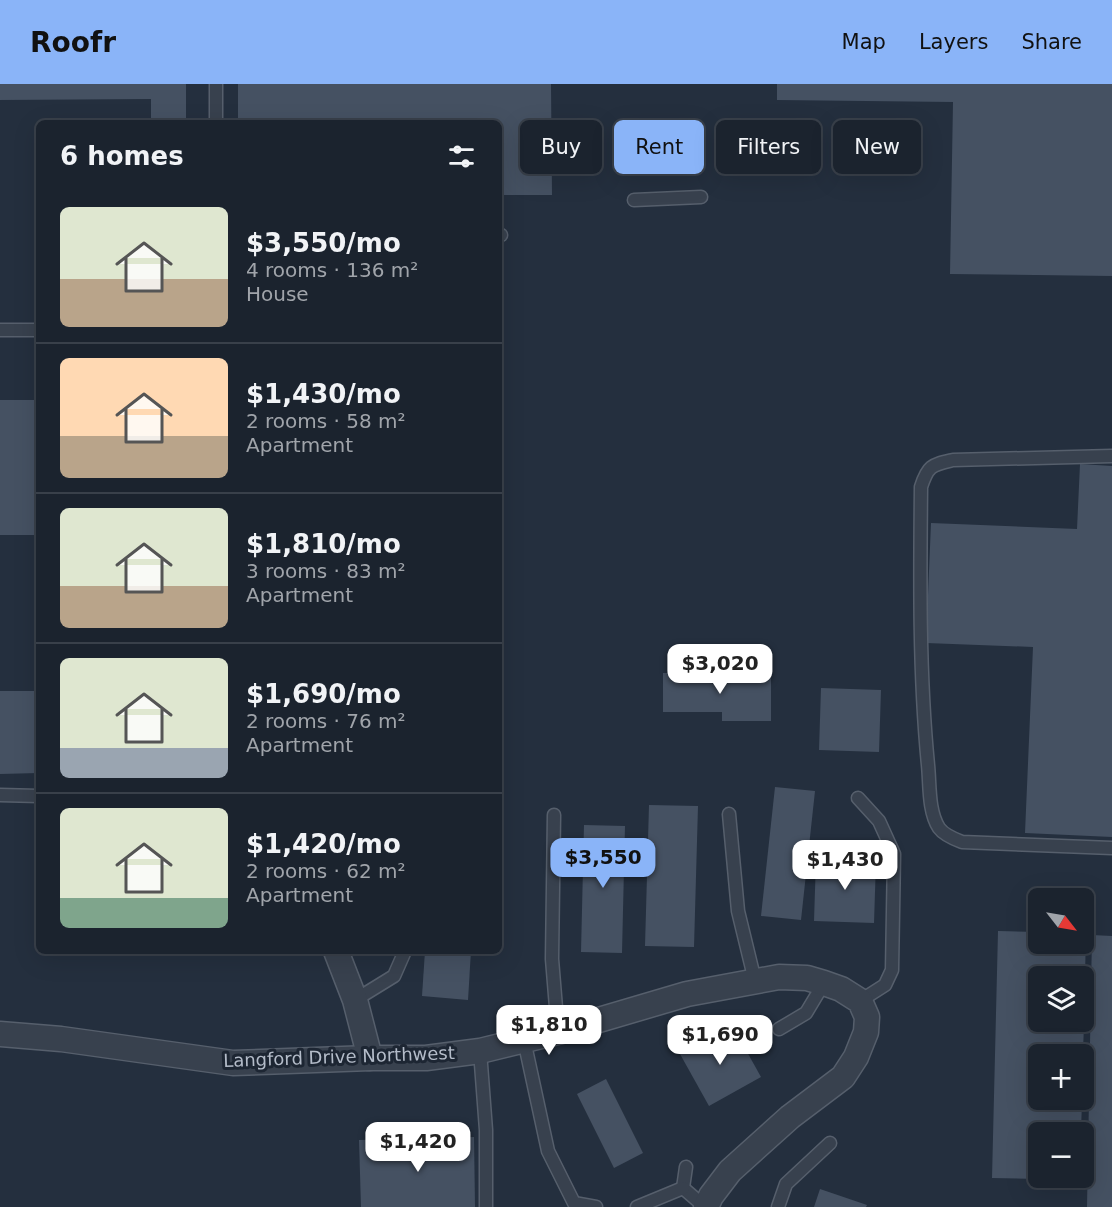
<!DOCTYPE html>
<html lang="en">
<head>
<meta charset="utf-8">
<style>
	:root { --surface:#1b232e; --page:#242b36; --text:#f1f3f6; --muted:#a0a4aa; --line:#39404a; --accent:#8ab4f8 }
	body { margin:0; font-family:"DejaVu Sans",sans-serif; background:var(--page); color:var(--text); height:100vh; display:flex; flex-direction:column; font-size:22px; white-space:nowrap }
	* { box-sizing:border-box; margin:0 }
	p { font-size:20px; color:var(--muted) }
	.icon { flex:none; width:33px; height:33px; fill:none; stroke:currentColor; stroke-width:2; stroke-linecap:round; stroke-linejoin:round }
	.map { position:relative; flex:1; overflow:hidden }
	.sheet { position:absolute; left:36px; top:36px; width:466px; height:834px; display:flex; flex-direction:column; background:var(--surface); border-radius:9px; box-shadow:0 6px 24px #0002,0 0 0 2px var(--line) }
	.sheet>* { flex:none }
	.banner { position:absolute; left:520px; top:36px; width:501px; height:54px; display:flex; gap:12px }
	.needle { width:39px; rotate:121deg }
	.tools { position:absolute; left:1028px; top:804px; display:grid; gap:12px }
	.tools a { display:grid; place-items:center; width:66px; height:66px; border-radius:9px; background:var(--surface); box-shadow:0 6px 24px #0002,0 0 0 2px var(--line); font-size:30px }
	.price { position:absolute; translate:-50% -51px; padding:0 14px; border-radius:12px; background:#fff; color:#222; font-size:20px; line-height:39px; filter:drop-shadow(0 2px 3px #0008) }
	.price::after { content:''; position:absolute; left:50%; top:36px; width:18px; height:14px; margin-left:-9px; background:inherit; clip-path:polygon(0 0,100% 0,50% 100%) }
	.price.active { background:var(--accent); color:#111 }
	ul { padding:0; list-style:none }
	li { display:flex; align-items:center; gap:18px; height:150px; padding:0 24px }
	li+li { border-top:2px solid var(--line) }
	li span { display:grid; place-items:center; flex:none; width:168px; height:120px; border-radius:9px; color:#555 }
	li>.icon { margin-inline-start:auto }
	span .icon { width:72px; height:72px; fill:#fffc; stroke-width:1 }
	li b { font-size:26px }
	h2 { display:flex; justify-content:space-between; align-items:center; height:72px; padding:0 24px; font-size:26px }
	.chip { padding:0 21px; border-radius:9px; background:var(--surface); box-shadow:0 6px 24px #0002,0 0 0 2px var(--line); font-size:21px; line-height:54px }
	.chip.active { background:var(--accent); color:#111 }
	header { display:flex; align-items:center; gap:36px; box-sizing:border-box; height:84px; padding:0 30px; background:var(--accent); color:#111 }
	header strong { font-size:28px }
	nav { display:flex; gap:33px; margin-inline-start:auto; font-size:21px }
	.map>svg:first-child { display:block }
	.building { fill:#455162 }
	.lines { fill:none; stroke-linecap:round; stroke-linejoin:round }
	.service-casing { stroke:#565f6c; stroke-width:15 }
	.minor-casing { stroke:#565f6c; stroke-width:27 }
	.service { stroke:#38414e; stroke-width:12 }
	.minor { stroke:#38414e; stroke-width:24 }
	.labels { text-anchor:middle; stroke-width:6; stroke-linejoin:round; paint-order:stroke }
	.street-label { font-size:18px; fill:#b4bcc9; stroke:#1d2633 }
</style>
</head>
<body>
<header>
<strong>Roofr</strong>
<nav><a>Map</a><a>Layers</a><a>Share</a></nav>
</header>
<div class="map">
<svg width="1112" height="1123" viewBox="0 0 1112 1123">
	<rect width="100%" height="100%" fill="#242f3e"/>
	<g class="building">
		<path d="M0 0H186V39H151V15L0 16Z"/>
		<path d="M238 0H551L552 111H500V39H238Z"/>
		<path d="M777 0H1112V192L950 190 953 18 777 16Z"/>
		<rect x="0" y="316" width="39" height="135"/>
		<path d="M1080 380 1112 382V753L1025 749 1033 563 926 559 931 439 1077 445Z"/>
		<path d="M771 588V637H722V628H663V589Z"/>
		<path d="M821 604 881 606 879 668 819 666Z"/>
		<path d="M0 607H39V689L0 690Z"/>
		<path d="M775 703 815 707 801 836 761 832Z"/>
		<path d="M649 721 698 722 694 863 645 862Z"/>
		<path d="M584 741 625 742 622 869 581 868Z"/>
		<path d="M816 775 876 777 874 839 814 837Z"/>
		<path d="M998 847 1038 848V860H1083V849H1086L1085 892H1038V938H1084L1083 970H1038V1016H1082L1081 1048H1038V1095L992 1094Z"/>
		<path d="M1092 851 1112 852V1123H1087Z"/>
		<path d="M425 867H471L468 916 422 912Z"/>
		<path d="M732 941 761 993 709 1022 680 970Z"/>
		<path d="M606 995 643 1069 614 1084 577 1010Z"/>
		<path d="M474 1053 475 1123H361L359 1056Z"/>
		<path d="M820 1105 867 1121 866 1123H814Z"/>
	</g>
	<g class="lines">
		<defs>
			<g id="service">
				<path d="M216 0V39"/>
				<path d="M634 116 701 113"/>
				<path d="M500 151H501"/>
				<path d="M0 246H39"/>
				<path d="M1112 372 953 376C932 381 928 381 921 403 920 496 919 589 928 681 930 700 928 727 939 744 944 751 954 755 962 758L1112 764"/>
				<path d="M0 711 39 712"/>
				<path d="M858 714 879 737 894 770 892 886 885 901 860 917"/>
				<path d="M729 730 738 827 755 897"/>
				<path d="M554 731 552 875 558 948"/>
				<path d="M355 916 394 892 405 867"/>
				<path d="M779 945 806 929 824 899"/>
				<path d="M524 956 548 1067 574 1119 596 1123"/>
				<path d="M480 967 486 1046V1123"/>
				<path d="M686 1083 683 1104 705 1123"/>
				<path d="M637 1123 683 1104"/>
				<path d="M778 1123 786 1100 830 1059"/>
			</g>
			<g id="minor">
				<path d="M336 867 355 916 370 974"/>
				<path d="M0 950 61 955 233 979 370 974H426L480 967 558 948 687 910 779 893 807 894 824 899 841 905 860 917 867 933 866 948 856 973 843 993 790 1033 730 1087 711 1112 706 1123"/>
			</g>
		</defs>
		<use href="#service" class="service-casing"/>
		<use href="#minor" class="minor-casing"/>
		<use href="#service" class="service"/>
		<use href="#minor" class="minor"/>
	</g>
	<g class="labels">
		<g class="street-label">
			<text transform="translate(339 973) rotate(-2)" y="6">Langford Drive Northwest</text>
		</g>
	</g>
</svg>
<div class="tools">
<a><svg class="needle" viewBox="-14 -14 28 28"><path d="M0-13l5 13h-10z" fill="#e53935"/><path d="M0 13l5-13h-10z" fill="#a0a4aa"/></svg></a>
<a><svg class="icon" aria-label="layers" viewBox="0 0 24 24"><path d="M12 4l9 5-9 5-9-5zM3 14l9 5 9-5"/></svg></a>
<a>+</a>
<a>−</a>
</div>
<b class="price" style="left:720px;top:611px">$3,020</b>
<b class="price active" style="left:603px;top:805px">$3,550</b>
<b class="price" style="left:845px;top:807px">$1,430</b>
<b class="price" style="left:549px;top:972px">$1,810</b>
<b class="price" style="left:720px;top:982px">$1,690</b>
<b class="price" style="left:418px;top:1089px">$1,420</b>
<div class="banner">
<a class="chip">Buy</a>
<a class="chip active">Rent</a>
<a class="chip">Filters</a>
<a class="chip">New</a>
</div>
<section class="sheet">
<h2>6 homes<svg class="icon" aria-label="filters" viewBox="0 0 24 24"><path d="M4 7h16M4 17h16"/><circle cx="9" cy="7" r="2"/><circle cx="15" cy="17" r="2"/></svg></h2>
<ul>
<li><span style="background:linear-gradient(#dfe7d0 60%,#b9a48a 0)"><svg class="icon" aria-label="home" viewBox="0 0 24 24"><path d="M3 11l9-7 9 7M6 9v11h12V9"/></svg></span><div><b>$3,550/mo</b><p>4 rooms · 136 m²</p><p>House</p></div></li>
<li><span style="background:linear-gradient(#ffd9b3 65%,#b9a48a 0)"><svg class="icon" aria-label="home" viewBox="0 0 24 24"><path d="M3 11l9-7 9 7M6 9v11h12V9"/></svg></span><div><b>$1,430/mo</b><p>2 rooms · 58 m²</p><p>Apartment</p></div></li>
<li><span style="background:linear-gradient(#dfe7d0 65%,#b9a48a 0)"><svg class="icon" aria-label="home" viewBox="0 0 24 24"><path d="M3 11l9-7 9 7M6 9v11h12V9"/></svg></span><div><b>$1,810/mo</b><p>3 rooms · 83 m²</p><p>Apartment</p></div></li>
<li><span style="background:linear-gradient(#dfe7d0 75%,#9aa5b1 0)"><svg class="icon" aria-label="home" viewBox="0 0 24 24"><path d="M3 11l9-7 9 7M6 9v11h12V9"/></svg></span><div><b>$1,690/mo</b><p>2 rooms · 76 m²</p><p>Apartment</p></div></li>
<li><span style="background:linear-gradient(#dfe7d0 75%,#7fa58c 0)"><svg class="icon" aria-label="home" viewBox="0 0 24 24"><path d="M3 11l9-7 9 7M6 9v11h12V9"/></svg></span><div><b>$1,420/mo</b><p>2 rooms · 62 m²</p><p>Apartment</p></div></li>
</ul>
</section>
</div>
</body>
</html>
